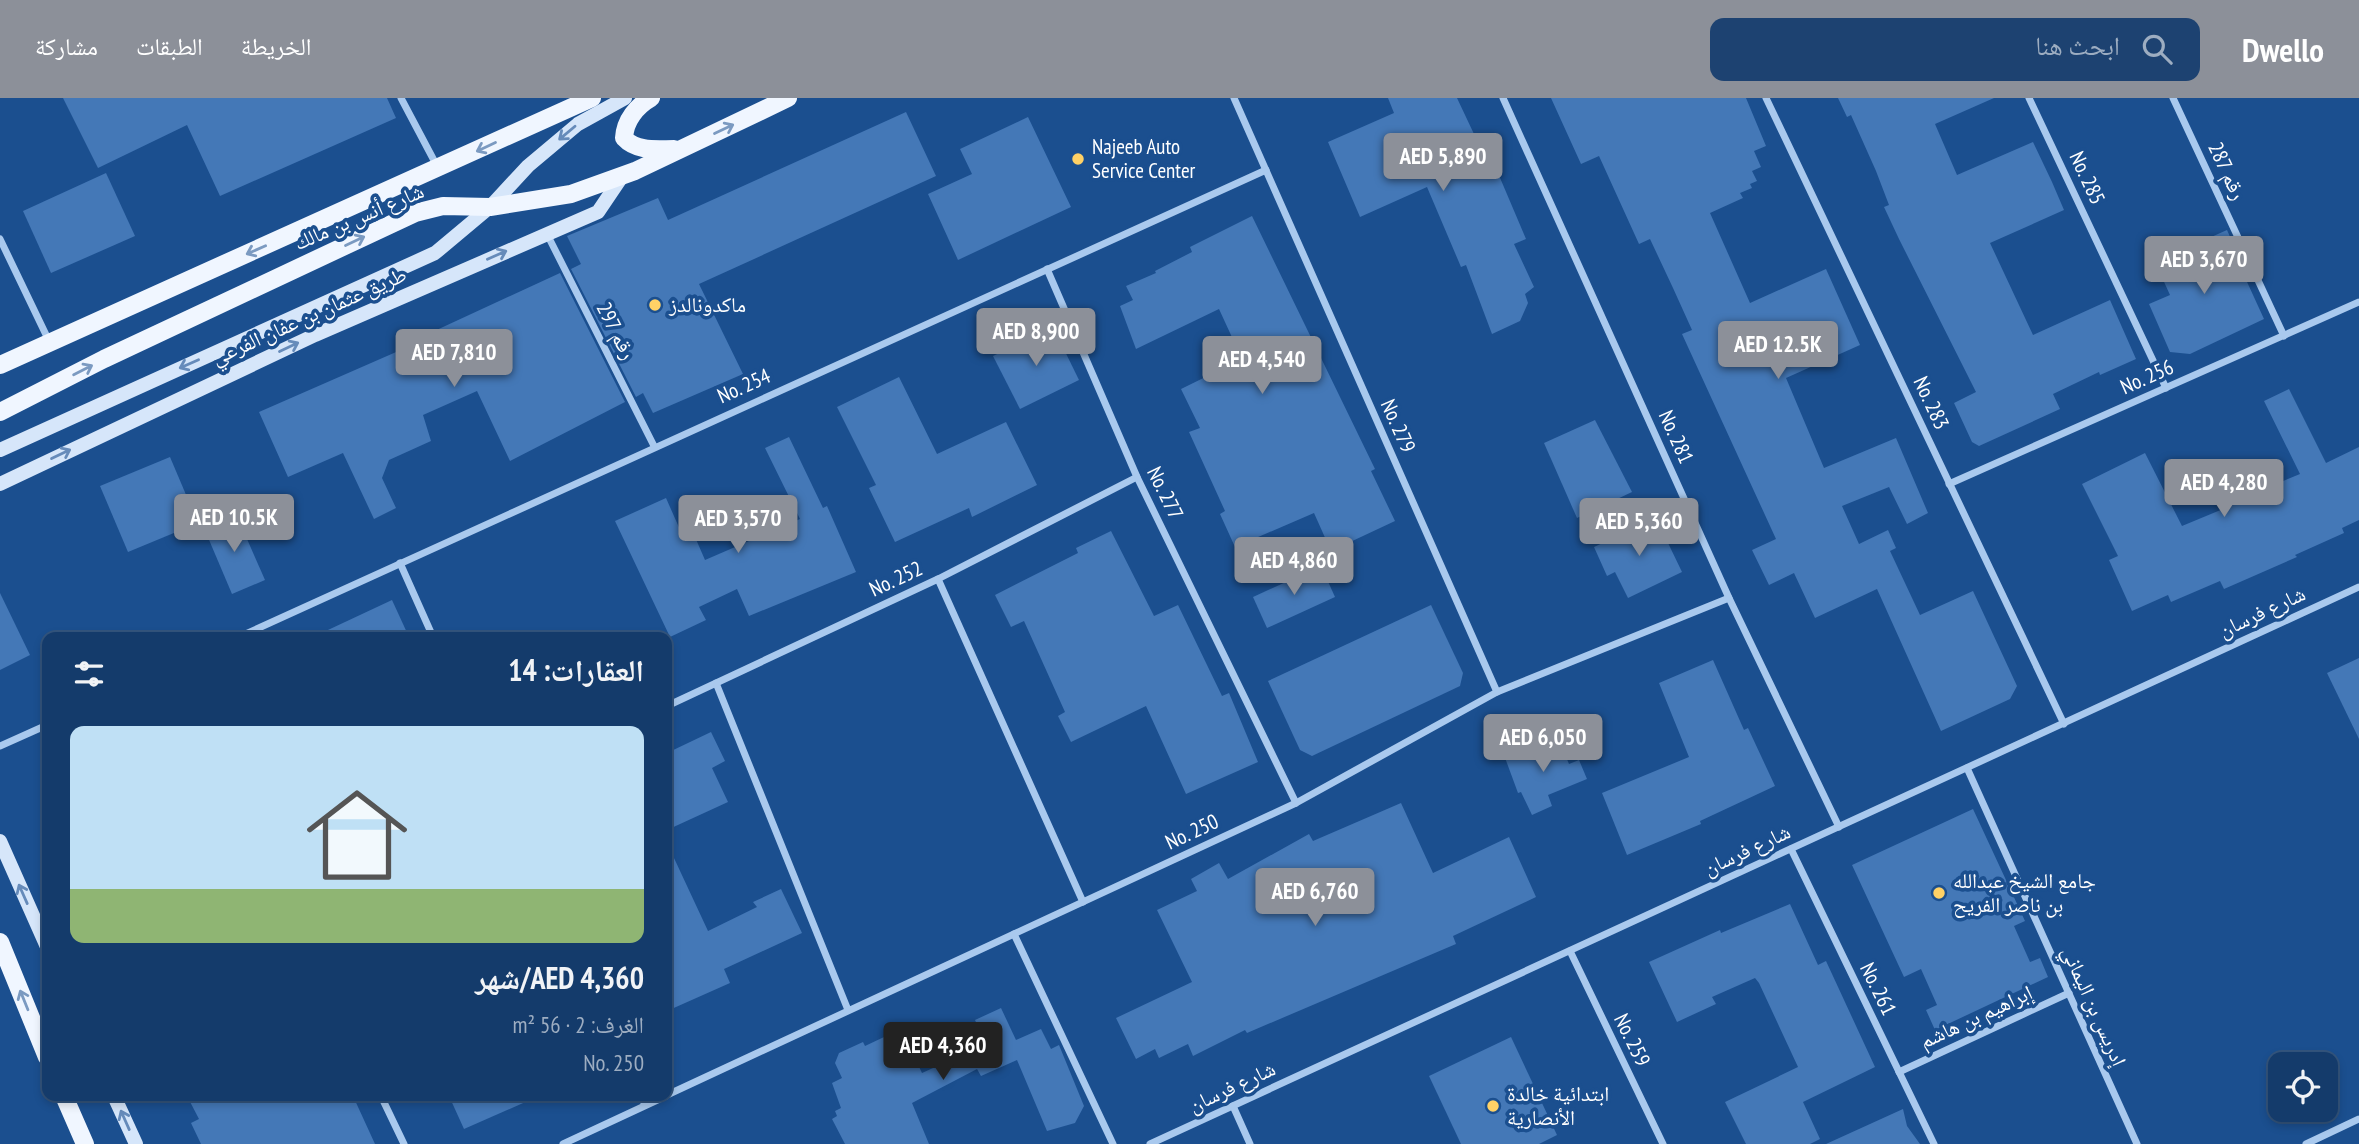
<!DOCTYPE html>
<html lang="ar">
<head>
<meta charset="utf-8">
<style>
	:root { --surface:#143b6b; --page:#1d4271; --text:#f1f3f6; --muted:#9dadc1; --line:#33557e; --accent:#8c9099 }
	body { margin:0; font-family:"PT Sans Narrow","Noto Naskh Arabic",sans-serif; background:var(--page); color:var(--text); direction:rtl; height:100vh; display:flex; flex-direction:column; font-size:26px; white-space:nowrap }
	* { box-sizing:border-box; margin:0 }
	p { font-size:23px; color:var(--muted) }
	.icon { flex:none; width:38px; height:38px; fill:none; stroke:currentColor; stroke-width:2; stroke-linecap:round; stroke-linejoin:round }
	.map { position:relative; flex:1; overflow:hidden; direction:ltr }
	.details { position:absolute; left:42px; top:534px; width:630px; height:469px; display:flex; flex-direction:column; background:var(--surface); border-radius:14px; box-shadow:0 4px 10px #0003,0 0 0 2px var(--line); direction:rtl }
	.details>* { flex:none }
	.fabs { position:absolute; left:2268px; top:954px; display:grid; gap:14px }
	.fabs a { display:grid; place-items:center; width:70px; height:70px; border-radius:14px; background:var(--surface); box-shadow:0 4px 10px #0003,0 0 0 2px var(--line); font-size:35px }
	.price { position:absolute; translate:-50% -60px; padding:0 16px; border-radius:7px; background:var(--accent); color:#fff; font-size:23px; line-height:46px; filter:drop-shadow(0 2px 4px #0008) }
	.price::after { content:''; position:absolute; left:50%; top:42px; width:21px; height:16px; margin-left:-10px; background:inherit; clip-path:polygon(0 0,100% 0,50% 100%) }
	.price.current { background:#222; color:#fff }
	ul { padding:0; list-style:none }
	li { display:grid; align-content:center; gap:14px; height:371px; padding:0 28px }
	li span { display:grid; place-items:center; height:217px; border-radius:14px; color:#555 }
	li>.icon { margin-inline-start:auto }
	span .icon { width:126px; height:126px; fill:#fffc; stroke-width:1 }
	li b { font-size:30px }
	h2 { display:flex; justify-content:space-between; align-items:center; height:84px; padding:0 28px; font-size:30px }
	header { display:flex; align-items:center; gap:42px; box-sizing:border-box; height:98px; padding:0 35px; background:var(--accent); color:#fff }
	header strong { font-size:33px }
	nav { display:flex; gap:38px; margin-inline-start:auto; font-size:24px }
	.search { width:490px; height:63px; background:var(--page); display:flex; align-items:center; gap:18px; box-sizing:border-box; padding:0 24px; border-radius:14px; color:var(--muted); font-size:26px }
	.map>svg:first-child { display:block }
	.building { fill:#4478b7 }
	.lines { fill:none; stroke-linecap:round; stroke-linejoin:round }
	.minor { stroke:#a9c9ee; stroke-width:7 }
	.secondary { stroke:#d6e6fa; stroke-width:14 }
	.primary { stroke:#f0f6ff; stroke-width:18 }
	.oneway { stroke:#7b9ac1 }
	.oneway2 { stroke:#668bba }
	.poi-dot { fill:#ffd166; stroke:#1b4f8f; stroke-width:2.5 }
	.labels { text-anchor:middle; stroke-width:7; stroke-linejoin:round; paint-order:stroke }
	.poi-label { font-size:21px; fill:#fff; stroke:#1b4f8f; text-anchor:start }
	.street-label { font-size:21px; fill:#fff; stroke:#1b4f8f }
</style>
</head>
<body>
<header>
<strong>Dwello</strong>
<div class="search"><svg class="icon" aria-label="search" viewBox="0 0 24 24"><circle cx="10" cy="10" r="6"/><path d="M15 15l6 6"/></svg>ابحث هنا</div>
<nav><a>الخريطة</a><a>الطبقات</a><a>مشاركة</a></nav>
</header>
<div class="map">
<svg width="2359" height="1046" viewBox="0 0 2359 1046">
	<rect width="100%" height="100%" fill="#1b4f8f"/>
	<g class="building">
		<path d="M63 0H387L396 20 220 98 187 27 98 70Z"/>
		<path d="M1388 0H1457L1490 70 1495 68 1526 141 1514 146 1534 189 1525 196 1528 205 1520 223 1492 236 1466 167 1461 169 1427 89 1360 119 1328 44 1394 15Z"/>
		<path d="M1551 0H1746L1766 48 1754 53 1761 69 1752 73 1757 83 1750 86 1752 90 1740 95 1743 100 1710 115 1750 205 1826 171 1860 247 1786 280 1824 370 1896 340 1928 415 1907 426 1889 389 1842 408 1859 446 1888 432 1896 450 1890 453 1920 517 1973 493 2017 588 2010 601 1941 633 1877 491 1815 520 1794 475 1769 487 1752 452 1776 441 1682 236 1692 232 1673 190 1650 141 1639 146 1599 58 1581 66Z"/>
		<path d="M1838 0H1994L1935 26 1957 77 2033 44 2052 84 2064 112 1990 145 2033 237 2110 202 2136 261 2100 277 2099 274 2053 296 2060 311 1979 348 1972 344 1954 305 1976 294 1899 141 1884 109 1889 107 1876 73 1851 17 1847 19Z"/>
		<path d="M906 14 936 78 699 186 743 276 653 315 643 295 636 299 571 171 581 166 567 138 658 100 668 122Z"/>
		<path d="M1028 19 1071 109 958 162 928 96 972 76 960 51Z"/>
		<path d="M106 75 135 138 51 175 23 113Z"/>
		<path d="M1252 118 1375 371 1371 373 1395 423 1331 453 1314 415 1235 449 1220 416 1225 413 1189 334 1200 330 1181 291 1242 261 1219 211 1136 251 1120 208 1133 202 1126 188 1156 175 1155 173 1192 154 1190 149Z"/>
		<path d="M2227 132 2240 161 2237 162 2264 221 2190 256 2170 254 2149 206 2170 197 2155 164Z"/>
		<path d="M560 175 625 304 510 363 477 293 423 317 431 343 389 362 382 380 396 410 374 421 343 355 288 379 259 314 403 251 402 248Z"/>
		<path d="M1053 229 1079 282 1020 311 993 258Z"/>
		<path d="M899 279 937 356 1006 324 1037 387 972 419 969 410 895 444 869 390 876 387 837 309Z"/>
		<path d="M2289 291 2326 365 2359 349V422L2342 430 2344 435 2295 457 2297 459 2224 491 2220 483 2171 504 2168 497 2132 513 2109 462 2118 458 2082 386 2145 355 2182 428 2235 406 2234 403 2300 376 2264 303Z"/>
		<path d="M1595 322 1632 394 1577 420 1544 345Z"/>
		<path d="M789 339 823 410 827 408 856 474 749 518 737 491 699 509 706 522 670 539 615 423 666 400 685 443 695 439 705 462 800 421 765 350Z"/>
		<path d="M170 359 198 425 128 454 100 388Z"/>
		<path d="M236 416 265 482 232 496 204 430Z"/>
		<path d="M1656 420 1682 474 1628 500 1615 474 1607 478 1594 449Z"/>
		<path d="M1111 433 1154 518 1178 507 1222 598 1229 595 1258 664 1186 696 1146 608 1071 644 1058 618 1065 614 1024 523 1011 529 995 497 1078 455 1076 450Z"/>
		<path d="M1321 468 1335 499 1267 530 1253 499Z"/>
		<path d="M0 495 30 557 0 572Z"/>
		<path d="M392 502 409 539H313Z"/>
		<path d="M1431 507 1463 575 1460 588 1312 658 1300 652 1268 583Z"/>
		<path d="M2359 560V641L2327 575Z"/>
		<path d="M1713 562 1744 632 1748 630 1775 688 1700 723 1701 726 1627 757 1602 695 1689 659 1659 585Z"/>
		<path d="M711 634 725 663 712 670 728 704 667 732V655Z"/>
		<path d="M1559 642 1569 666 1579 662 1587 681 1548 697 1552 708 1532 717 1521 694 1518 695 1504 657 1525 648 1528 655Z"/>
		<path d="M1401 705 1433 775 1509 739 1536 799 1453 838 1456 846 1247 935 1245 932 1193 958 1188 946 1159 960 1155 951 1136 961 1116 920 1192 884 1157 812 1197 793 1191 781 1219 765 1228 781 1309 736 1313 743Z"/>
		<path d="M1973 711 2025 823 2014 828 2030 864 2040 860 2048 879 1935 932 1926 912 1937 907 1921 871 1904 879 1852 767Z"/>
		<path d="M667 745 708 833 757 809 753 804 781 791 802 835 724 871 730 885 667 913Z"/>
		<path d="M1790 806 1818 867 1826 863 1875 969 1803 1004 1820 1041 1810 1046H1746L1725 1004 1798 969 1759 885 1755 880 1712 899 1716 906 1677 924 1649 864 1720 832 1721 835Z"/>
		<path d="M1001 910 1016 942 1041 931 1051 951 1059 947 1084 1008 1075 1025 1047 1033 1017 962 981 978 977 971 912 1005 929 1046H845L832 1021 837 1018 835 1013 841 1010 832 985 842 980 835 965 839 955 863 944 865 948 901 931 922 975 986 946 975 922Z"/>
		<path d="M1511 939 1557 1037 1539 1046H1461L1429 978Z"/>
		<path d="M187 998H353L375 1046H201L191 1025 199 1021Z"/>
		<path d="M449 998H539L464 1031Z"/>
		<path d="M1903 1011 1907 1028 1920 1046H1826Z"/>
	</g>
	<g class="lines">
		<g class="minor">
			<path d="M401 0 438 70"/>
			<path d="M1234 0 1497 594"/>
			<path d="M1503 0 1729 500 1839 729"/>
			<path d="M1766 0 2064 626"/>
			<path d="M2029 0 2166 290"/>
			<path d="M2173 0 2284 238"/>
			<path d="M547 136 654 348"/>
			<path d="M0 141 49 243"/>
			<path d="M1047 171 1137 379 1296 705"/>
			<path d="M1949 386 2359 204"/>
			<path d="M400 465 433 539"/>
			<path d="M938 481 1083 804"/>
			<path d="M239 539 1266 72"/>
			<path d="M716 585 848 912"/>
			<path d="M667 608 938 481 1137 379"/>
			<path d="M0 648 47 627"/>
			<path d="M1967 670 2137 1046"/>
			<path d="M1791 751 1934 1046"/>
			<path d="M1014 836 1113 1046"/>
			<path d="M1570 853 1663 1046"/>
			<path d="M1899 974 2069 895"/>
			<path d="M667 997 1296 705 1497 594 1729 500"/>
			<path d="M381 998 404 1046"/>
			<path d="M641 998 645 1007"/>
			<path d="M1233 1008 1250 1046"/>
			<path d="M563 1046 666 998"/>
			<path d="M1150 1046 2359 489"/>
			<path d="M2306 1046 2359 1021"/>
		</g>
		<g class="secondary">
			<path d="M0 352 435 155 490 109 528 68 578 26 625 0"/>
			<path d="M0 386 315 237 598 114 623 77"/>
			<path d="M0 743 47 849"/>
			<path d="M114 998 136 1046"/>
		</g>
		<g class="primary">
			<path d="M651 0C637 8 625 22 624 40 637 54 657 51 674 51"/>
			<path d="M0 267 592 0"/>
			<path d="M0 314 104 261 415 115 443 108 490 109 571 96 635 73 788 0"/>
			<path d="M0 844 47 959"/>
			<path d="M64 998 85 1046"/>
		</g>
	</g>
	<defs><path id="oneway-shaft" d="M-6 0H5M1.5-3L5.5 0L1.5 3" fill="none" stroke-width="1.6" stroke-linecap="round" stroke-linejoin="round" transform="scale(1.75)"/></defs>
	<g class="oneway">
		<use href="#oneway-shaft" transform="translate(724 31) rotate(-25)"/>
		<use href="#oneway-shaft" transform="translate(486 49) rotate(155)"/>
		<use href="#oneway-shaft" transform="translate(355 143) rotate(-25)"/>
		<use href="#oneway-shaft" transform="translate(256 152) rotate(156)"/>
		<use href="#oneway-shaft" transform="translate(83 272) rotate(-27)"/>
		<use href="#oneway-shaft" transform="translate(24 902) rotate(-112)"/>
	</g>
	<g class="oneway2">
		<use href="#oneway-shaft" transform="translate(567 35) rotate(140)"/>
		<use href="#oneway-shaft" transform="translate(497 157) rotate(-24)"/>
		<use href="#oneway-shaft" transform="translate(289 249) rotate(-25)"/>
		<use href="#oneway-shaft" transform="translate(189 266) rotate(156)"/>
		<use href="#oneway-shaft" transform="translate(61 356) rotate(-26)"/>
		<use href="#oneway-shaft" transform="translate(23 796) rotate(-114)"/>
		<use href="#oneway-shaft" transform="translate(125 1022) rotate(-114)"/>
	</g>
	<g class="poi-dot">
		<circle cx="1078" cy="61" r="7"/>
		<circle cx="655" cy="207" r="7"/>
		<circle cx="1939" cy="795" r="7"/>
		<circle cx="1493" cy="1008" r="7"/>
	</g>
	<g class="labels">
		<g class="poi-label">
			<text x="1092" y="56">Najeeb Auto<tspan x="1092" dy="24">Service Center</tspan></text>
			<text x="669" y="214">ماكدونالدز</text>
			<text x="1953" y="790">جامع الشيخ عبدالله<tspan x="1953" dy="24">بن ناصر الفريح</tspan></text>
			<text x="1507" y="1003">ابتدائية خالدة<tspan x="1507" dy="24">الأنصارية</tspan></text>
		</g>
		<g class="street-label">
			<text transform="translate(2227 73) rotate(65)" y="7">رقم 287</text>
			<text transform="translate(2087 80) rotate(65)" y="7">No. 285</text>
			<text transform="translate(359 119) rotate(-23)" y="7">شارع أنس بن مالك</text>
			<text transform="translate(309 218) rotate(-24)" y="7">طريق عثمان بن عفان الفرعي</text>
			<text transform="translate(616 233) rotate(63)" y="7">رقم 297</text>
			<text transform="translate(2147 279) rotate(-24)" y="7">No. 256</text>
			<text transform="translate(744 288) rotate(-24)" y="7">No. 254</text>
			<text transform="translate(1931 305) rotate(65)" y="7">No. 283</text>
			<text transform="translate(1398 328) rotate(66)" y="7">No. 279</text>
			<text transform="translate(1676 339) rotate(66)" y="7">No. 281</text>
			<text transform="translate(1165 395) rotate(64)" y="7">No. 277</text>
			<text transform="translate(896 481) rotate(-25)" y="7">No. 252</text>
			<text transform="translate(2262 514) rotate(-25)" y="7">شارع فرسان</text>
			<text transform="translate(1192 734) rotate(-25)" y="7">No. 250</text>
			<text transform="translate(1747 752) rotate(-25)" y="7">شارع فرسان</text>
			<text transform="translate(1878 891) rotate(64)" y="7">No. 261</text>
			<text transform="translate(2094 908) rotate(66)" y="7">إدريس بن اليماني</text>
			<text transform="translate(1976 919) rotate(-25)" y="7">إبراهيم بن هاشم</text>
			<text transform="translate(1632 942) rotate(64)" y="7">No. 259</text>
			<text transform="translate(1232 989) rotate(-25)" y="7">شارع فرسان</text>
		</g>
	</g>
</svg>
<div class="fabs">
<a><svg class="icon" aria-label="locate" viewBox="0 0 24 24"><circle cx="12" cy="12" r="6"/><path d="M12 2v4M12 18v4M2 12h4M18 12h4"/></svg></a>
</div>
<b class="price" style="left:1443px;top:95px">AED 5,890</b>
<b class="price" style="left:2204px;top:198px">AED 3,670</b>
<b class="price" style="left:1036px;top:270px">AED 8,900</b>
<b class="price" style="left:1778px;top:283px">AED 12.5K</b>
<b class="price" style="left:454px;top:291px">AED 7,810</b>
<b class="price" style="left:1262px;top:298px">AED 4,540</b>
<b class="price" style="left:2224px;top:421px">AED 4,280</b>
<b class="price" style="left:234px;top:456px">AED 10.5K</b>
<b class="price" style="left:738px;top:457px">AED 3,570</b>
<b class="price" style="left:1639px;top:460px">AED 5,360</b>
<b class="price" style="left:1294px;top:499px">AED 4,860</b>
<b class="price" style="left:1543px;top:676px">AED 6,050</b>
<b class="price" style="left:1315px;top:830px">AED 6,760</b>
<b class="price current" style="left:943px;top:984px">AED 4,360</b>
<section class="details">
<h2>العقارات: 14<svg class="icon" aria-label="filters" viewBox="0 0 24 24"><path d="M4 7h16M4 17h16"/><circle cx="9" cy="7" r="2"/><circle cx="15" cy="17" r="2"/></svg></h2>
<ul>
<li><span style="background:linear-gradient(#bfe0f5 75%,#8fb573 0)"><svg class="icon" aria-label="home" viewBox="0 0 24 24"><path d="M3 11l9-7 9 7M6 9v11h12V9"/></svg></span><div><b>AED 4,360/شهر</b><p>الغرف: 2 · 56 m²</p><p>No. 250</p></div></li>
</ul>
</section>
</div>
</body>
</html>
